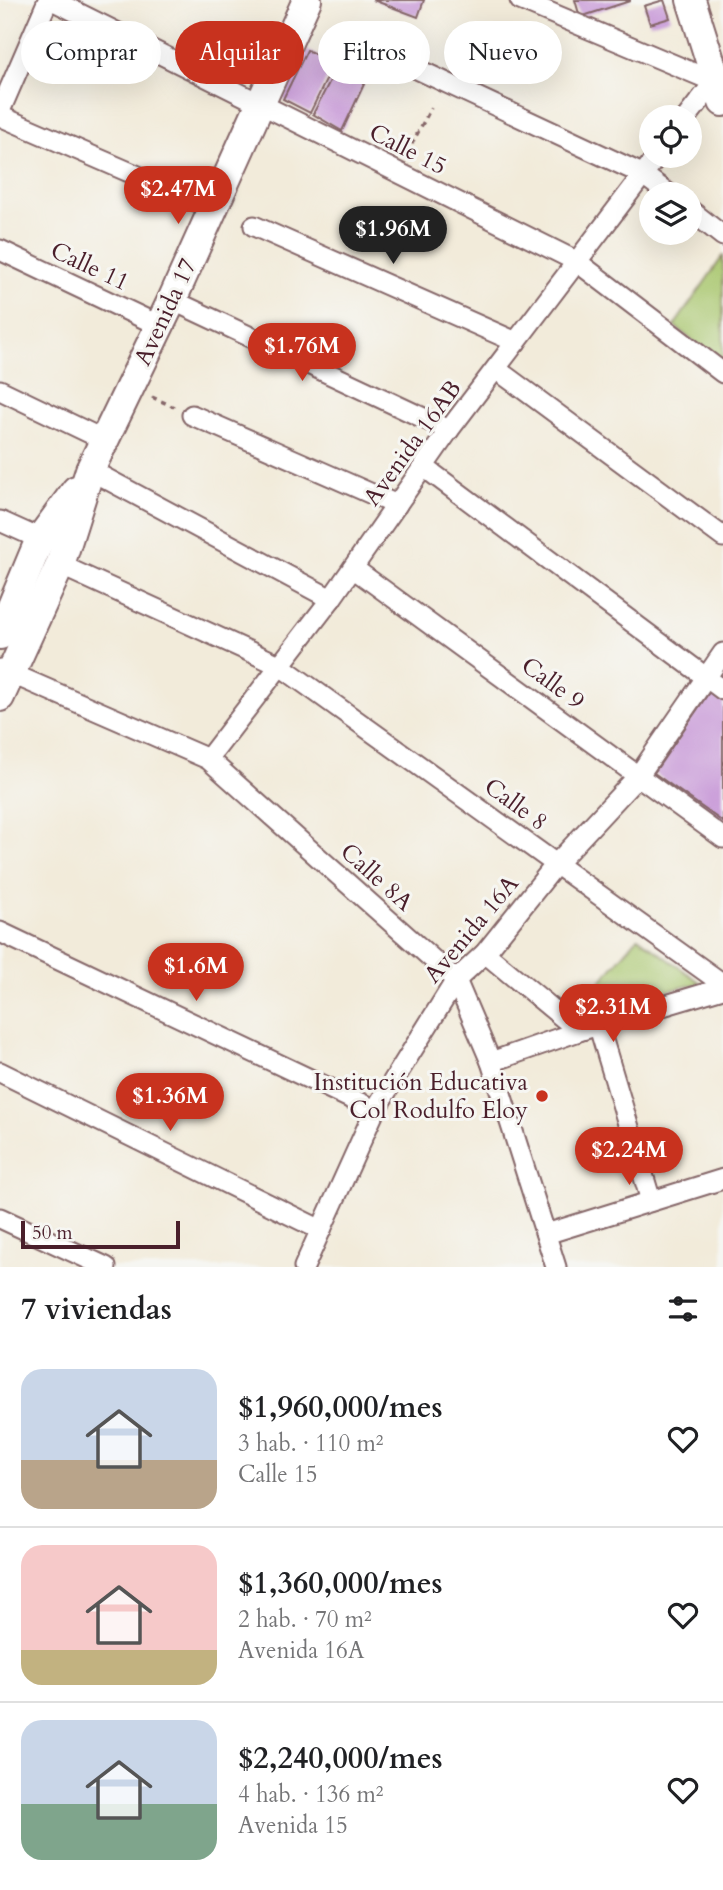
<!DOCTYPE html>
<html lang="es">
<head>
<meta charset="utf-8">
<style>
	:root { --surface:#fff; --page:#f6f6f6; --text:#202124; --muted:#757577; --line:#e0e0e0; --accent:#c8321e }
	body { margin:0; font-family:Cardo,serif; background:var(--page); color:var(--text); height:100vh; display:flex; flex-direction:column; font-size:26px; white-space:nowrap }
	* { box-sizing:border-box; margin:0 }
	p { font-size:23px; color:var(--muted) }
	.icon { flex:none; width:38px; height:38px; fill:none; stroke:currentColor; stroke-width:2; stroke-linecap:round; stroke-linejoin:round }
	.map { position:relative; height:1267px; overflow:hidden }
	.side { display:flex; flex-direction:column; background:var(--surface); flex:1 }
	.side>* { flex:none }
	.banner { position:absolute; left:21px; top:21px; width:682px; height:63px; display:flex; gap:14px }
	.buttons { position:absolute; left:639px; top:105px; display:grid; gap:14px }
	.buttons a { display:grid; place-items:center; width:63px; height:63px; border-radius:50%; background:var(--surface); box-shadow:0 7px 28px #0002; font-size:35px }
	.scale { position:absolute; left:21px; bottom:18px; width:159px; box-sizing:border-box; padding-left:7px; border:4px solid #4a1f2b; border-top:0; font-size:19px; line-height:24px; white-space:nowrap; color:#4a1f2b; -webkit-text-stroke:5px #f6f6f2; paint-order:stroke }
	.price { position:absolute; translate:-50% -60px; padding:0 16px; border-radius:24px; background:var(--accent); color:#fff; font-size:23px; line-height:46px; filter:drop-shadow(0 2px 4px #0008) }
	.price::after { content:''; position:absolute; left:50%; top:42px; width:21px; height:16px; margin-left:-10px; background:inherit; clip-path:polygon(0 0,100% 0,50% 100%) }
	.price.on { background:#222; color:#fff }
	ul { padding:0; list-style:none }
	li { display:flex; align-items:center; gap:21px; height:175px; padding:0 21px }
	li+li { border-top:2px solid var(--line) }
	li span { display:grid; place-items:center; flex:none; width:196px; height:140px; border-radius:21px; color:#555 }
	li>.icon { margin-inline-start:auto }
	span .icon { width:84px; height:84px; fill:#fffc; stroke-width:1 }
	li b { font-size:30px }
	h2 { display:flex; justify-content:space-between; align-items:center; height:84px; padding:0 21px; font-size:30px }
	.tag { padding:0 24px; border-radius:32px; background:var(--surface); box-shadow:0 7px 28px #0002; font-size:24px; line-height:63px }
	.tag.on { background:var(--accent); color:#fff }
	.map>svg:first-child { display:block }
	.green { fill:#a8c66d; stroke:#79724c; stroke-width:2 }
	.building { fill:#c695d7 }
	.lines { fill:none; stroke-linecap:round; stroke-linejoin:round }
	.street-casing { stroke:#856668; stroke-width:23 }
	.secondary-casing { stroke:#856668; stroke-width:32 }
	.path { stroke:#856668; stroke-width:3.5; stroke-dasharray:5 5; stroke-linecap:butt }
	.street { stroke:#fff; stroke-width:19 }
	.secondary { stroke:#fff; stroke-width:28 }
	.poi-dot { fill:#c8321e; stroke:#f6f6f2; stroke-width:2.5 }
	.labels { text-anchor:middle; stroke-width:6; stroke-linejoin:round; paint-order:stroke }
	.street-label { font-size:24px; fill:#4a1f2b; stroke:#f6f6f2 }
	.poi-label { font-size:24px; fill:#4a1f2b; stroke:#f6f6f2; text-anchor:end }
</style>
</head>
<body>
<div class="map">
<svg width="723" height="1267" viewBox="0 0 723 1267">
	<rect width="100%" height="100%" fill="#f6f6f2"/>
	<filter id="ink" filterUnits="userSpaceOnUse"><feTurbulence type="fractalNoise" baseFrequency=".0143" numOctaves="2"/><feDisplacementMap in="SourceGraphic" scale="14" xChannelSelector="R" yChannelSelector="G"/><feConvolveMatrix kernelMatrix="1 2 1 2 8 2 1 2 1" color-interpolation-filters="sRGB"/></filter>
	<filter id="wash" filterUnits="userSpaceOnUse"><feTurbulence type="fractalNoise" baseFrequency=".00686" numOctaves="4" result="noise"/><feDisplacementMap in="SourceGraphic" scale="28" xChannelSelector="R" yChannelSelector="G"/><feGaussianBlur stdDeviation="1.57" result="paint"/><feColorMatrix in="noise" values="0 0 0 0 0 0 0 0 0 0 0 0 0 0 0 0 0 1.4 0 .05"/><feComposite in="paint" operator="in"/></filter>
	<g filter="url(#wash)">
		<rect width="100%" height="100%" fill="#f2ebda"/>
		<g class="green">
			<path d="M723 256V364L674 326Z"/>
			<path d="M638 937 701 983 576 1011Z"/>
		</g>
		<g id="blocks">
			<g class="building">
				<path d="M373 0H424L418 17Z"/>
				<path d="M575 0H630V1L580 17Z"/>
				<path d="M664 0 670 18 650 24 644 6Z"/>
				<path d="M307 50 334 64 310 113 283 99Z"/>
				<path d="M337 67 366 80 342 131 313 114Z"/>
				<path d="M712 688 723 696V822L654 773Z"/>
			</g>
		</g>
	</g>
	<g filter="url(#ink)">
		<use href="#blocks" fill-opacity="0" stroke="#856668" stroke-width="2"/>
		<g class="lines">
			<defs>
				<g id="street">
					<path d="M52 0 576 261 723 373"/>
					<path d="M520 0 722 85"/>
					<path d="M344 35 642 174 669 194"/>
					<path d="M0 111 48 0"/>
					<path d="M0 116 212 208"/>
					<path d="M687 117 715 81"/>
					<path d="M690 210 723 236"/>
					<path d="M254 226 516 342"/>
					<path d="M0 250 160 326"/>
					<path d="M172 300 449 430"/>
					<path d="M496 369 723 537"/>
					<path d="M0 390 104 440"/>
					<path d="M192 415 397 505"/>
					<path d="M424 467 723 690"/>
					<path d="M90 470 331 599"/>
					<path d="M0 521 40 539"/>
					<path d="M60 565 279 665 723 984"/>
					<path d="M353 568 723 838"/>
					<path d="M1 669 208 759 456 980 491 1062 556 1267"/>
					<path d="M208 759 331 599 449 430 657 156"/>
					<path d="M0 932 375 1110"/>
					<path d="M485 953 579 1031"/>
					<path d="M599 1027 651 1201"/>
					<path d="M491 1062 579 1031 723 988"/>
					<path d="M0 1072 321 1230"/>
					<path d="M0 1218 106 1267"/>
					<path d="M546 1234 723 1179"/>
					<path d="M304 1267 375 1110 456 980 485 953 557 863 639 775 723 653"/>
				</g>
				<g id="secondary">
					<path d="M691 0 723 102"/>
					<path d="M0 635 40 539 76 490"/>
					<path d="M0 697 60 565 90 470 172 300 307 0"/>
				</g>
			</defs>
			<use href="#street" class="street-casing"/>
			<use href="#secondary" class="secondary-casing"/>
			<g class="path">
				<path d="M407 153 431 108"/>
				<path d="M152 397 174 407"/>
			</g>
			<use href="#street" class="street"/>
			<use href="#secondary" class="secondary"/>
		</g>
	</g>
	<circle class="poi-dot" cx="542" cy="1096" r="7"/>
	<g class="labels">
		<g class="street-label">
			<text transform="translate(408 149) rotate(27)" y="8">Calle 15</text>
			<text transform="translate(90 266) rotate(25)" y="8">Calle 11</text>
			<text transform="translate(165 312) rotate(-65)" y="8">Avenida 17</text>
			<text transform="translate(412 443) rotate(-54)" y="8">Avenida 16AB</text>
			<text transform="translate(553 683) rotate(36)" y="8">Calle 9</text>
			<text transform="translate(516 804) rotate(36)" y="8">Calle 8</text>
			<text transform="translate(377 877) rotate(42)" y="8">Calle 8A</text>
			<text transform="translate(471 929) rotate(-50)" y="8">Avenida 16A</text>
		</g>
		<g class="poi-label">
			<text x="528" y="1090">Institución Educativa<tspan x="528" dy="28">Col Rodulfo Eloy</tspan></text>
		</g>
	</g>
</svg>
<div class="buttons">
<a><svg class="icon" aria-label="locate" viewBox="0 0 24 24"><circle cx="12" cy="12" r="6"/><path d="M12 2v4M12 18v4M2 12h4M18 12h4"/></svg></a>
<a><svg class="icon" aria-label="layers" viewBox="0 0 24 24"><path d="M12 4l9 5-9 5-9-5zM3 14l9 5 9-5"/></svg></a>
</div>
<div class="scale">50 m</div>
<b class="price" style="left:178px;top:226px">$2.47M</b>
<b class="price on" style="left:393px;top:266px">$1.96M</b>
<b class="price" style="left:302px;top:383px">$1.76M</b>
<b class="price" style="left:196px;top:1003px">$1.6M</b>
<b class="price" style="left:613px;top:1044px">$2.31M</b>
<b class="price" style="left:170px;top:1133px">$1.36M</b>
<b class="price" style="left:629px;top:1187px">$2.24M</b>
<div class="banner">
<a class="tag">Comprar</a>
<a class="tag on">Alquilar</a>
<a class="tag">Filtros</a>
<a class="tag">Nuevo</a>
</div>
</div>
<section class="side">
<h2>7 viviendas<svg class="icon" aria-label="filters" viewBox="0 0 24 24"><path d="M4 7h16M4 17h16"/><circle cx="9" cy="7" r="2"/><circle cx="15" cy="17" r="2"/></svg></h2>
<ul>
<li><span style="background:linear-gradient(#c9d6e8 65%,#b9a48a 0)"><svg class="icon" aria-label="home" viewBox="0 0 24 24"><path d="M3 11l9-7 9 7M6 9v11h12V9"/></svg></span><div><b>$1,960,000/mes</b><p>3 hab. · 110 m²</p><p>Calle 15</p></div><svg class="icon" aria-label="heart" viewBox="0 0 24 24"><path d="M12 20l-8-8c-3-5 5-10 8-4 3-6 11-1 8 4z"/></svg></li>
<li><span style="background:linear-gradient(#f6c9c9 75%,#c2b280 0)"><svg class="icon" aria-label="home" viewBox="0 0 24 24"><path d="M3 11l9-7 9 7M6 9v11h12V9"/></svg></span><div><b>$1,360,000/mes</b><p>2 hab. · 70 m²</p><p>Avenida 16A</p></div><svg class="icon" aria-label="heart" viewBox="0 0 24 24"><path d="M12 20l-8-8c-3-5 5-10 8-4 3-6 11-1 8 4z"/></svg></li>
<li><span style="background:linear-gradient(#c9d6e8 60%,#7fa58c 0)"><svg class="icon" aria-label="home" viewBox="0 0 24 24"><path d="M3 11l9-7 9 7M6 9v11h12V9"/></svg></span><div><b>$2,240,000/mes</b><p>4 hab. · 136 m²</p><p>Avenida 15</p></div><svg class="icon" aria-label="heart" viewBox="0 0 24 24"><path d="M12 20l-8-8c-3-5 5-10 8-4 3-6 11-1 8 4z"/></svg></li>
</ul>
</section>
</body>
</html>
